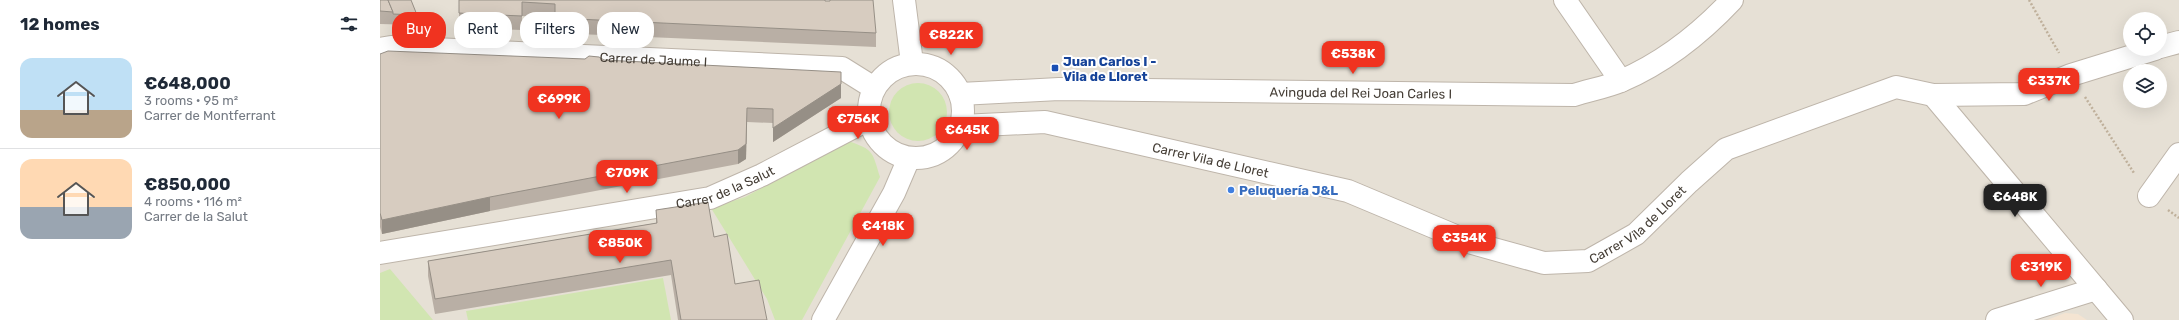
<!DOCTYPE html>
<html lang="en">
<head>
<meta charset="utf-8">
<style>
	:root { --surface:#fff; --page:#f2f2f3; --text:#1f2937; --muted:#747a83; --line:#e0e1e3; --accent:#f03320 }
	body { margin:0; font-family:Rubik,sans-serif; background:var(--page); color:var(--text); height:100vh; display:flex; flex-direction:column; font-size:15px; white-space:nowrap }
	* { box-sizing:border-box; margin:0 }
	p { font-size:13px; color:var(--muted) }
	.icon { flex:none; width:22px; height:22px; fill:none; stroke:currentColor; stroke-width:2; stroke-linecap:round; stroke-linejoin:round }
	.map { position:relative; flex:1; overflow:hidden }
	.sheet { display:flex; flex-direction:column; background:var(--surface); width:380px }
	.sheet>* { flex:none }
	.banner { position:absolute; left:12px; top:12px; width:380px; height:36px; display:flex; gap:8px }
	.buttons { position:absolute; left:1743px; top:12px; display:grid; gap:8px }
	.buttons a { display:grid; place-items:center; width:44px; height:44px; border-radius:50%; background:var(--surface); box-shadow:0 4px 16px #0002; font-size:20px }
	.price { position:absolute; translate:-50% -34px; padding:0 9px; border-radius:8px; background:var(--accent); color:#fff; font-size:13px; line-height:26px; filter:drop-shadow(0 1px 2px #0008) }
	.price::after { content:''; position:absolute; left:50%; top:24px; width:12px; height:9px; margin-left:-6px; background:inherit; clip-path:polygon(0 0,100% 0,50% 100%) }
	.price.on { background:#222; color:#fff }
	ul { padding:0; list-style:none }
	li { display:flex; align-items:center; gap:12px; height:100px; padding:0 20px }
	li+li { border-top:1px solid var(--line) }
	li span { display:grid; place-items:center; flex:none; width:112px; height:80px; border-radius:12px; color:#555 }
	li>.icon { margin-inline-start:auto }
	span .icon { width:48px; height:48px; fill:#fffc; stroke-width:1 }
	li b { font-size:17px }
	h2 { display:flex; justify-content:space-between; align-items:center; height:48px; padding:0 20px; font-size:17px }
	.chip { padding:0 14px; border-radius:16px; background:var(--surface); box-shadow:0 4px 16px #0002; font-size:14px; line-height:36px }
	.chip.on { background:var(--accent); color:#fff }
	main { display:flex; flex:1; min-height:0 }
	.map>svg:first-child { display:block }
	.residential { fill:#e6e0d5; fill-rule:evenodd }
	.commercial { fill:#f4e4d2 }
	.green { fill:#d1e5b1 }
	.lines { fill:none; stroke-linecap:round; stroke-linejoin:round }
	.minor-casing { stroke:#beb5aa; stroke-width:24 }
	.path { stroke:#bfb09b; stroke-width:2.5; stroke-dasharray:2 2; stroke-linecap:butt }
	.minor { stroke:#fff; stroke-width:22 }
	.wall { fill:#b9afa5 }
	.shaded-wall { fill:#968f86 }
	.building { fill:#d7ccc0; stroke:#968f86 }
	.transit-dot { fill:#1a4fb4; stroke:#fff; stroke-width:1.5 }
	.shop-dot { fill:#3f7fe0; stroke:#fff; stroke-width:1.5 }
	.labels { text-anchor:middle; stroke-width:4; stroke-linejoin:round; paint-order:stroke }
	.street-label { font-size:13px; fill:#453e36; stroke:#fff }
	.transit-label { font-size:13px; font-weight:bold; fill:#164399; stroke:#fff; text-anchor:start }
	.shop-label { font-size:13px; font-weight:bold; fill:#366cbe; stroke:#fff; text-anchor:start }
</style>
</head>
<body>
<main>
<section class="sheet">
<h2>12 homes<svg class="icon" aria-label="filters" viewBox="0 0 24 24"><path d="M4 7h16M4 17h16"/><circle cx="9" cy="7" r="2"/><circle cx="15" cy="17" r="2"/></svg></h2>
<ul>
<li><span style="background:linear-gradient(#bfe0f5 65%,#b9a48a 0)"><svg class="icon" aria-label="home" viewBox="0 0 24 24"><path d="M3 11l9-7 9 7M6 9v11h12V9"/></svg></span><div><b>€648,000</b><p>3 rooms · 95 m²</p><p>Carrer de Montferrant</p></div></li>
<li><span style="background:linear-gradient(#ffd9b3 60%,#9aa5b1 0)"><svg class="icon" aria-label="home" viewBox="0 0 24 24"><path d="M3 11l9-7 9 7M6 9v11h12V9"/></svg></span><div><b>€850,000</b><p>4 rooms · 116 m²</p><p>Carrer de la Salut</p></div></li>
</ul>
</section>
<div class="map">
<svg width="1799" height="320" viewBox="0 0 1799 320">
	<rect width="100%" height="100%" fill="#f2eee7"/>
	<path class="residential" d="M0 0H1799V320H0ZM1750 19H1780V49H1750ZM1750 71H1780V101H1750Z"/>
	<path class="commercial" d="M1685 313 1698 314 1707 320H1667Z"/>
	<g class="green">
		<circle cx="538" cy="112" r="29"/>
		<path d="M468 141C494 150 492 151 500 177L422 320H395L387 299 331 208 365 197Z"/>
		<path d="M10 269 53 320H0V273Z"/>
		<path d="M283 278 291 320H88L86 311Z"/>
	</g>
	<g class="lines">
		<defs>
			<g id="minor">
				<path d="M524 0 532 63"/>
				<path d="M1185 0 1241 81"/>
				<path d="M1780 47 1799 42"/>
				<path id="s1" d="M0 49 11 47 462 68 494 88"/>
				<circle cx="536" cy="111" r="47"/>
				<path id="s2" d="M580 94 679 89 1194 95C1210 90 1227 87 1241 81 1283 63 1321 33 1352 0"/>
				<path d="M1553 95 1742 320"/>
				<path id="s3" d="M581 126 665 122 968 191 1092 243 1164 263 1208 261 1256 234 1309 182 1346 149 1516 87 1553 95 1644 94 1691 75 1775 49"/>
				<path d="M1769 196 1799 154"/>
				<path id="s4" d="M0 253 330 198 382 175 489 119"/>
				<path d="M443 320 514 193 529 158"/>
				<path d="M1617 320 1716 289"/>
			</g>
		</defs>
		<use href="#minor" class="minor-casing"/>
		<g class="path">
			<path d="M1649 0 1679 53"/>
			<path d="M1705 97 1754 173"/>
			<path d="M1788 210 1799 218"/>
		</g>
		<use href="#minor" class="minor"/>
	</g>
	<g class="wall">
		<path d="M0 0 37 15V25L0 24Z"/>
		<path d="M79 0 445 1 496 33V47L175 33V19L142 16V30L119 29V33H108V29L79 27Z"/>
		<path d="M0 54 224 60 461 86V98L393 142V123L367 122 366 159 358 164 110 211 2 234 0 227Z"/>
		<path d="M276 210 334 237 355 284 387 320H298L291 275 55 314 48 276V261L276 223Z"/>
	</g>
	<g class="shaded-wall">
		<path d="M461 72V98L393 142V128Z"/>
		<path d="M367 108 366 159 358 164V150Z"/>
		<path d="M110 197V211L2 234V220Z"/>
	</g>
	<g class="building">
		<path d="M0 0H8L13 12 0 11Z"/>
		<path d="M8 0H31L37 15 13 14V12Z"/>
		<path d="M79 0H445V1H450V0H493L496 33 175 18V4L142 2V16L119 15V19H108V15L79 13Z"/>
		<path d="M8 51 205 59 209 56 219 57 224 60 461 72V84L393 128V109L367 108 366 144 358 150 110 197 2 220 0 213V54Z"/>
		<path d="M328 202 334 237 347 234 355 284 379 280 387 320H301L291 260 55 299 48 261 277 223 276 210Z"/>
	</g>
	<rect class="transit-dot" x="671" y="64" width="8" height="8" rx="2"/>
	<circle class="shop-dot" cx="851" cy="190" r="4"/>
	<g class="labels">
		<g class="street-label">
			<text dy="5" stroke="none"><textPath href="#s1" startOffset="274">Carrer de Jaume I</textPath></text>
			<text dy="5" stroke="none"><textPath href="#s2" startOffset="401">Avinguda del Rei Joan Carles I</textPath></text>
			<text dy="5" stroke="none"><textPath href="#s3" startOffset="254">Carrer Vila de Lloret</textPath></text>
			<text dy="5" stroke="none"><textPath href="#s4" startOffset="352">Carrer de la Salut</textPath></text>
			<text dy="5" stroke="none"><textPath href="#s3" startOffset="710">Carrer Vila de Lloret</textPath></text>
		</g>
		<g class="transit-label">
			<text x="683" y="66">Juan Carlos I -<tspan x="683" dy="15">Vila de Lloret</tspan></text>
		</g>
		<g class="shop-label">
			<text x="859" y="195">Peluquería J&amp;L</text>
		</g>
	</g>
</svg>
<div class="buttons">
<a><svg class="icon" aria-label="locate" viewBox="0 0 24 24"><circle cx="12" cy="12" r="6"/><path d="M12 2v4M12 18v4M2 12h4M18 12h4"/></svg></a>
<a><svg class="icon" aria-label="layers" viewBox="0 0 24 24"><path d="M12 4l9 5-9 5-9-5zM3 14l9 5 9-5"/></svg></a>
</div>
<b class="price" style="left:571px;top:56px">€822K</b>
<b class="price" style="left:973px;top:75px">€538K</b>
<b class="price" style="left:1669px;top:102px">€337K</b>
<b class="price" style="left:179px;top:120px">€699K</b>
<b class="price" style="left:478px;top:140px">€756K</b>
<b class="price" style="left:587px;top:151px">€645K</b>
<b class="price" style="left:247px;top:194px">€709K</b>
<b class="price on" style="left:1635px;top:218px">€648K</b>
<b class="price" style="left:503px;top:247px">€418K</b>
<b class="price" style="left:1084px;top:259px">€354K</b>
<b class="price" style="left:240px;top:264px">€850K</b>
<b class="price" style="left:1661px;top:288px">€319K</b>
<div class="banner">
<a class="chip on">Buy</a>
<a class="chip">Rent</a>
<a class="chip">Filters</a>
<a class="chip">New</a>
</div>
</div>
</main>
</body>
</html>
